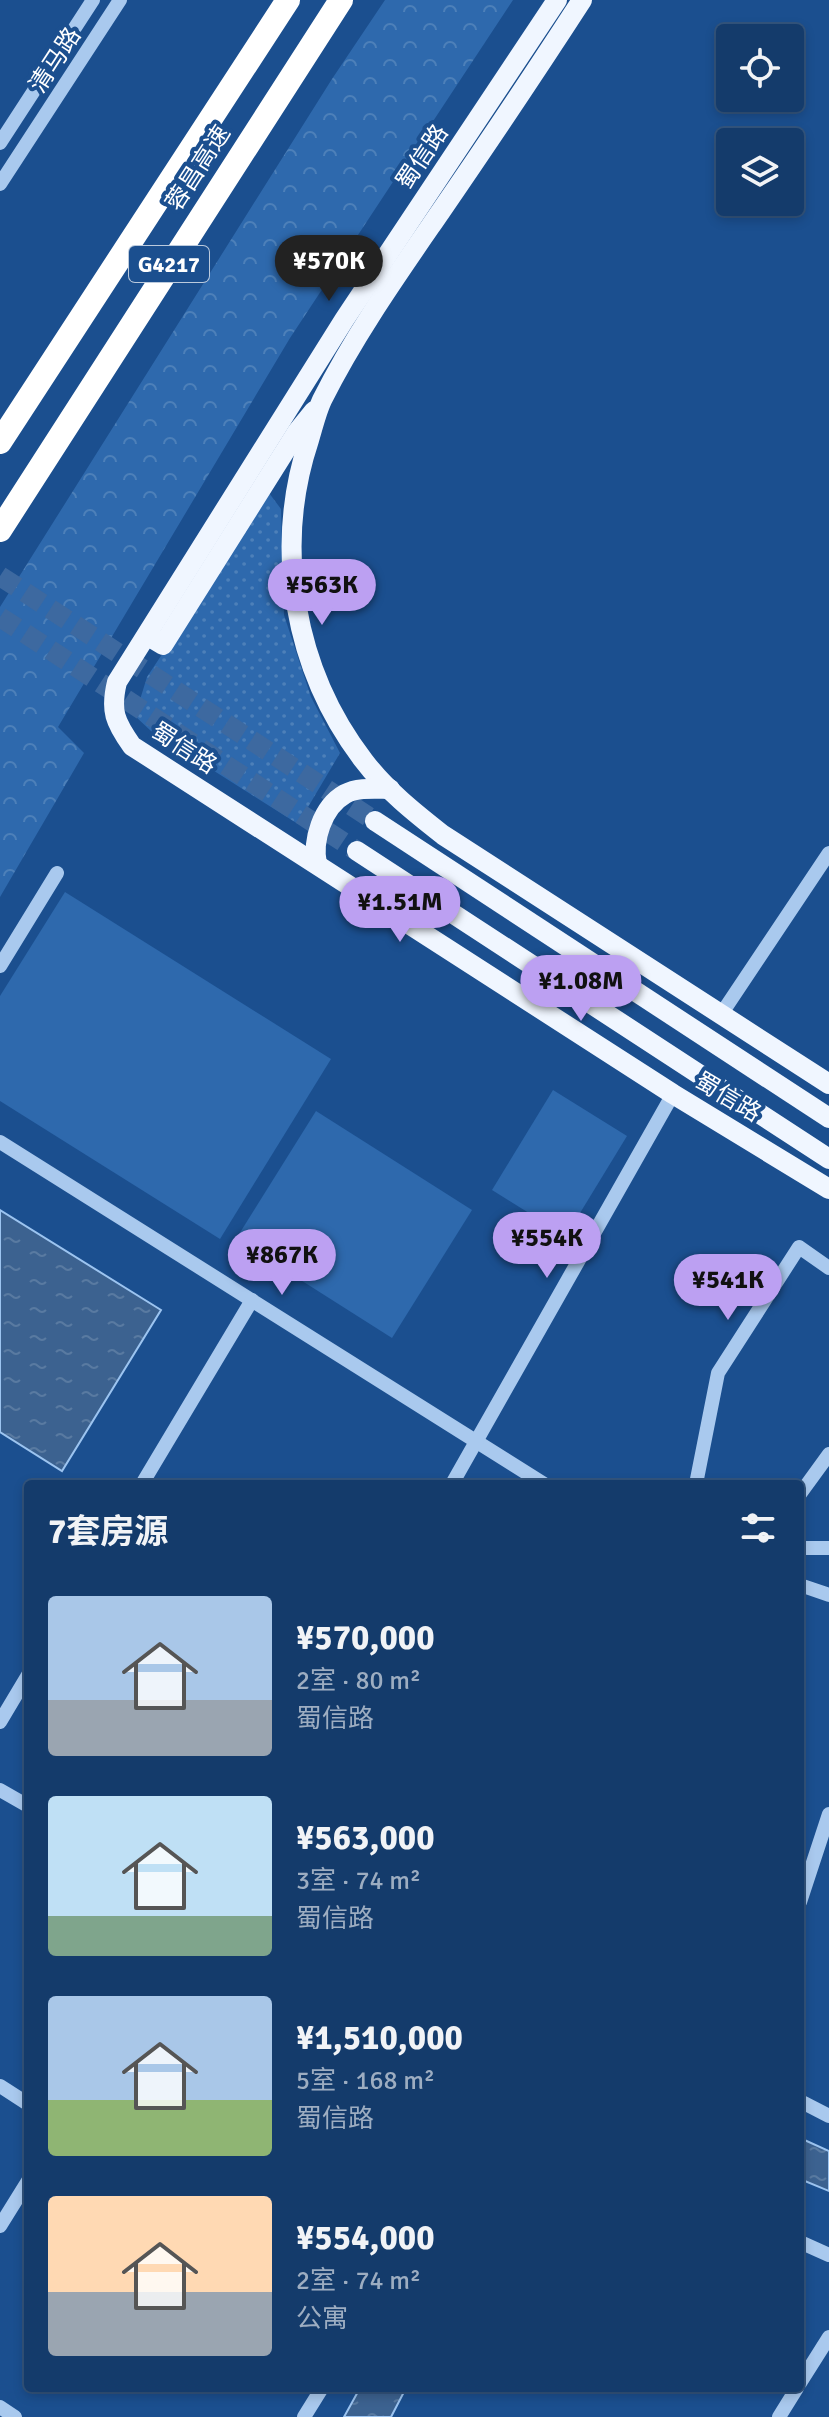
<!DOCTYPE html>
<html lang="zh">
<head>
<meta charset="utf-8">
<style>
	:root { --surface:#143b6b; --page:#214673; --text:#f1f3f6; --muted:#9dadc1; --line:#33557e; --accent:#bca0f2 }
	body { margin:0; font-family:Signika,"Noto Sans SC",sans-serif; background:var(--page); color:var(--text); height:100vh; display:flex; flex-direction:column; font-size:30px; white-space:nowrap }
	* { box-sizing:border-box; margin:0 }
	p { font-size:26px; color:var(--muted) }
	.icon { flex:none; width:44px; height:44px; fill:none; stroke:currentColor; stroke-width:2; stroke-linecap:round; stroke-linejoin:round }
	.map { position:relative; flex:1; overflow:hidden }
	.panel { position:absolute; left:24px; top:1480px; width:780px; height:912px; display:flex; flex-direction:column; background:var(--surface); border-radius:8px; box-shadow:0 4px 12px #0003,0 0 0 2px var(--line) }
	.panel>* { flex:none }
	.fabs { position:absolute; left:716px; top:24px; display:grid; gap:16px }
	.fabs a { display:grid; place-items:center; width:88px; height:88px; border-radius:8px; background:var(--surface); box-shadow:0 4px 12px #0003,0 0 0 2px var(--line); font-size:40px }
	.price { position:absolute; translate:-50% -68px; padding:0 18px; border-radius:28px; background:var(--accent); color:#111; font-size:26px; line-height:52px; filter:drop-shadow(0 2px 4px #0008) }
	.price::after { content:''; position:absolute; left:50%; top:48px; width:24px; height:18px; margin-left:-12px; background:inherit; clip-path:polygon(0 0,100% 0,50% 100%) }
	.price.active { background:#222; color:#fff }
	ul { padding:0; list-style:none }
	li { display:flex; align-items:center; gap:24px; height:200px; padding:0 24px }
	li span { display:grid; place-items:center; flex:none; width:224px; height:160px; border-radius:8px; color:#555 }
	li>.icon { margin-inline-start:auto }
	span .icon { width:96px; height:96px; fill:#fffc; stroke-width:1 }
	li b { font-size:34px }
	h2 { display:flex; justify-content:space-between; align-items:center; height:96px; padding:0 24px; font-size:34px }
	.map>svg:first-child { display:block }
	.forest { fill:url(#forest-crowns) }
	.park { fill:url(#park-dots) }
	.pitch { fill:#2e69ad }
	.water { fill:url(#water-ripples); stroke:#9cc4f0; stroke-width:2 }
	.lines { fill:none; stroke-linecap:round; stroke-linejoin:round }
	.major-tunnel { stroke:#3d69a0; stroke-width:20; stroke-dasharray:20 10; stroke-linecap:butt }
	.minor { stroke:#a9c9ee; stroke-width:14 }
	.major { stroke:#f0f6ff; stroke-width:20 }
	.highway { stroke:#fff; stroke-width:24 }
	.labels { text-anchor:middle; stroke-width:8; stroke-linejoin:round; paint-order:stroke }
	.shield { fill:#1b4f8f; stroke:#bbcadd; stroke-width:2 }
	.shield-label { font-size:22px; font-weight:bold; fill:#fff }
	.street-label { font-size:24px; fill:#fff; stroke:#1b4f8f }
</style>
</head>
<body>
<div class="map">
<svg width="829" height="2417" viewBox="0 0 829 2417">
	<defs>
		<pattern id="forest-crowns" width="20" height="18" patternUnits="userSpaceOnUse" patternTransform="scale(2)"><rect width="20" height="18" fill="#2e69ad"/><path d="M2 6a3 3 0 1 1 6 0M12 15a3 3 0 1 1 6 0" fill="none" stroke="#4d80b9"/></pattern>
		<pattern id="park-dots" width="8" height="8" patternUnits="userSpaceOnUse" patternTransform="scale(2)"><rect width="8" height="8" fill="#2e69ad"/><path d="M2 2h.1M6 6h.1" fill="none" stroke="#4d80b9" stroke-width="1.8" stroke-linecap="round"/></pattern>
		<pattern id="water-ripples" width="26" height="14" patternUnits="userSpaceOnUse" patternTransform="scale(2)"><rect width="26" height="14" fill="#3c6290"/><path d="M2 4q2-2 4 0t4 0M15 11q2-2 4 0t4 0" fill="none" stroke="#597aa1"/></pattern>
	</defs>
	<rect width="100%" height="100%" fill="#1b4f8f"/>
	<path class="forest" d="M385 0H513L290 338 58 727 84 753 0 897V607L332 79Z"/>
	<path class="park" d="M269 493 281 509 284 615 311 697 340 753 298 824 151 731 135 716 147 677Z"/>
	<g class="pitch">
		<path d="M65 892 331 1059 220 1239 0 1101V996Z"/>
		<path d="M553 1090 627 1136 566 1236 492 1190Z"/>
		<path d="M316 1111 472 1210 392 1338 236 1239Z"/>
	</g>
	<g class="water">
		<path d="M0 1210 161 1310 62 1471 0 1432Z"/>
		<path d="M800 2138 829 2151V2191L800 2179Z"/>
		<path d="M360 2388H406L391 2417H344Z"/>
	</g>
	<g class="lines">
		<g class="major-tunnel">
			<path d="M0 576 375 821"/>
			<path d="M0 617 357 851"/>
		</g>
		<g class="minor">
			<path d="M0 143 93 0"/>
			<path d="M0 184 120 0"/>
			<path d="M0 966 57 873"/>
			<path d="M722 1013 829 853"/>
			<path d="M0 1142 544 1484"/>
			<path d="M142 1484 252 1300"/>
			<path d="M452 1484 673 1094"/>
			<path d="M696 1484 718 1373 799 1247 829 1268"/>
			<path d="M800 1494 829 1454"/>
			<path d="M800 1548H829"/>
			<path d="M800 1585 829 1595"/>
			<path d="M0 1722 28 1675"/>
			<path d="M0 1790 28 1806"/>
			<path d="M800 1902 829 1814"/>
			<path d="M0 2086 28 2104"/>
			<path d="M800 2101 829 2116"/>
			<path d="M0 2226 28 2181"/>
			<path d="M800 2242 829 2255"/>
			<path d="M800 2383 829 2337"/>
			<path d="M0 2407 15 2417"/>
			<path d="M304 2417 322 2388"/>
			<path d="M779 2417 797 2388"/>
		</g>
		<g class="major">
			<path d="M557 0 344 320 117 682C110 711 115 722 132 746L673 1094 829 1189"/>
			<path d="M582 0C536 71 489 141 441 211 399 272 355 334 322 400 316 413 313 427 309 440 273 548 294 670 364 761 386 790 415 813 443 835L829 1084"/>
			<path d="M148 636 163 645 297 432 314 411"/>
			<path d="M375 821 829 1118"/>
			<path d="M357 851 829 1159"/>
			<path d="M317 864C312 841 322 807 345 794 358 787 376 789 390 789"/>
		</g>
		<g class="highway">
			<path d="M0 442 288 0"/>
			<path d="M0 530 341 0"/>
		</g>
	</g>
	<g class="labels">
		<rect class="shield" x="129" y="246" width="80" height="36" rx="6"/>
		<g class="shield-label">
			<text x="169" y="272">G4217</text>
		</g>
		<g class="street-label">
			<text transform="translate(55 60) rotate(-57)" y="8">清马路</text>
			<text transform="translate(422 157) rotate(-56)" y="8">蜀信路</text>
			<text transform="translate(198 168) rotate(-57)" y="8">蓉昌高速</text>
			<text transform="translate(184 748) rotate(33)" y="8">蜀信路</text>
			<text transform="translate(728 1097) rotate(31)" y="8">蜀信路</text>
		</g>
	</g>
</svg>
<div class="fabs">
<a><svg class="icon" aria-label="locate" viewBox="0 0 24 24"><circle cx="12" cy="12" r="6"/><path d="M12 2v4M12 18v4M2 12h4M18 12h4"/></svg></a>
<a><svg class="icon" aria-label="layers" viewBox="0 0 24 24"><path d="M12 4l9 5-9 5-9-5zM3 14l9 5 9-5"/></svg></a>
</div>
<b class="price active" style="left:329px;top:303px">¥570K</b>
<b class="price" style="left:322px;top:627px">¥563K</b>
<b class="price" style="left:400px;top:944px">¥1.51M</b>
<b class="price" style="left:581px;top:1023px">¥1.08M</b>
<b class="price" style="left:547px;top:1280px">¥554K</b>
<b class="price" style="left:282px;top:1297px">¥867K</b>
<b class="price" style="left:728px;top:1322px">¥541K</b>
<section class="panel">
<h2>7套房源<svg class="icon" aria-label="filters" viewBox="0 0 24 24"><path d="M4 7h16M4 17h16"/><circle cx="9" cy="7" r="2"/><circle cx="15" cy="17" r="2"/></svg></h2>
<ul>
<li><span style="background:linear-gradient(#a9c7e8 65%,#9aa5b1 0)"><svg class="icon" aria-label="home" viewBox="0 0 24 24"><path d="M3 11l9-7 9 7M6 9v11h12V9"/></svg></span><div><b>¥570,000</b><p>2室 · 80 m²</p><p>蜀信路</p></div></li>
<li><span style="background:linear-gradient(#bfe0f5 75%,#7fa58c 0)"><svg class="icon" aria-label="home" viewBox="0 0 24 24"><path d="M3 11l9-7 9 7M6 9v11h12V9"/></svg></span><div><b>¥563,000</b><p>3室 · 74 m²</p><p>蜀信路</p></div></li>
<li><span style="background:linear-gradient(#a9c7e8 65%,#8fb573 0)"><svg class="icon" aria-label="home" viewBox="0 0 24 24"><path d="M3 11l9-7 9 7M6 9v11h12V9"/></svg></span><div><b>¥1,510,000</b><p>5室 · 168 m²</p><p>蜀信路</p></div></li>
<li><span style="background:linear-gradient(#ffd9b3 60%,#9aa5b1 0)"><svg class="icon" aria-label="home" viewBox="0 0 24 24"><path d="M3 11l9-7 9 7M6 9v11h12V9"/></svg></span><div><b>¥554,000</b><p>2室 · 74 m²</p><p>公寓</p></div></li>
</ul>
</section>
</div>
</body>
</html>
